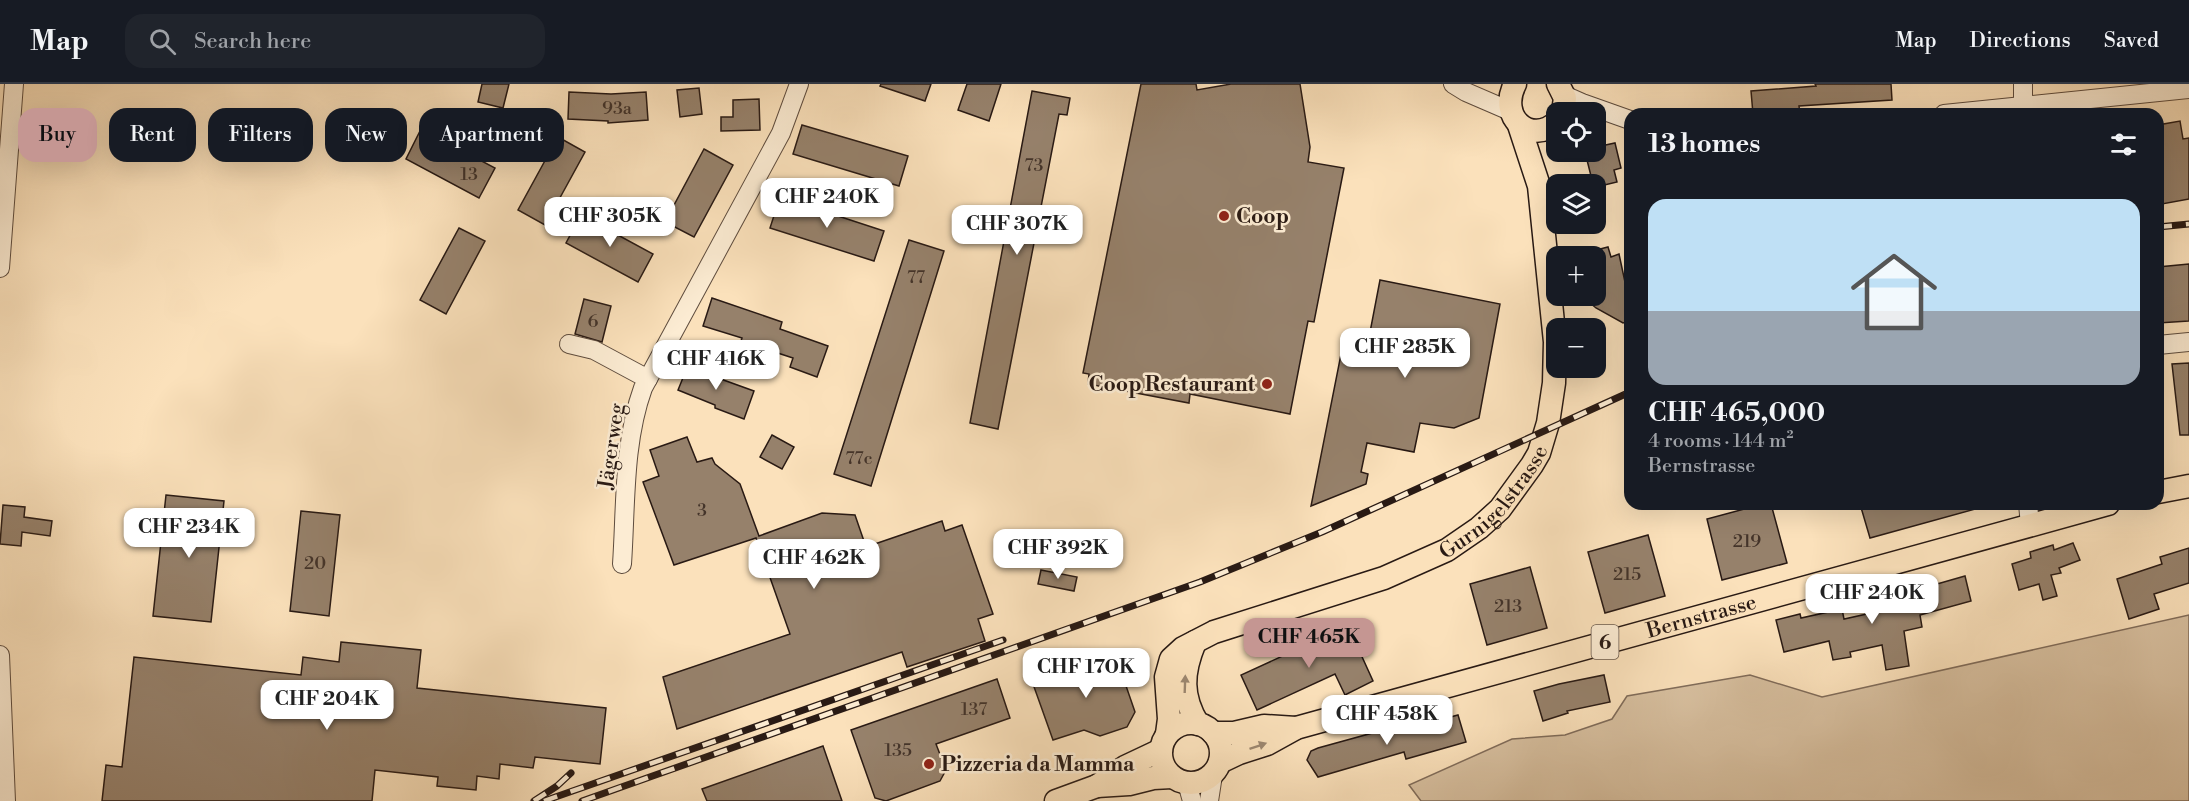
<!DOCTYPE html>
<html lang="en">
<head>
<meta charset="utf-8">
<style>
	:root { --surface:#171b24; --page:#20242c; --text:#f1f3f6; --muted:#9ea1a6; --line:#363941; --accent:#c59692 }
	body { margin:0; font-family:"Libre Bodoni",serif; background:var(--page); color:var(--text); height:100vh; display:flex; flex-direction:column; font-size:22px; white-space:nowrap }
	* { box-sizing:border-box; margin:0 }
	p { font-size:20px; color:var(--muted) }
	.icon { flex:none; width:33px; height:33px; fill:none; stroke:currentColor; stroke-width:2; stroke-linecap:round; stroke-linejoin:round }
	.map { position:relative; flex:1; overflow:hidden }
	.drawer { position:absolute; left:1624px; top:24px; width:540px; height:402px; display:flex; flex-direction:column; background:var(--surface); border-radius:18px; box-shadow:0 6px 24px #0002 }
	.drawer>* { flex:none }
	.guide { position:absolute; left:18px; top:24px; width:570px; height:54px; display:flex; gap:12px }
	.tools { position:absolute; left:1546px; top:18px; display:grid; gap:12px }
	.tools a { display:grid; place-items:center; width:60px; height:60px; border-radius:12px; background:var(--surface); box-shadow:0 6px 24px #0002; font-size:30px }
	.price { position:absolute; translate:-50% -51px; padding:0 14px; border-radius:12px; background:#fff; color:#222; font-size:20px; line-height:39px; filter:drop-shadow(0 2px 3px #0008) }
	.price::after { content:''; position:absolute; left:50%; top:36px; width:18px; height:14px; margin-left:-9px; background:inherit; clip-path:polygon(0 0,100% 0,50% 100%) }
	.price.on { background:var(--accent); color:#111 }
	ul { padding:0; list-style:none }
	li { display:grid; align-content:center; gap:12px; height:318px; padding:0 24px }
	li span { display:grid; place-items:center; height:186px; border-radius:18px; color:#555 }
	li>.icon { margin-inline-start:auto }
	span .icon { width:108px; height:108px; fill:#fffc; stroke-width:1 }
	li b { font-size:26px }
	h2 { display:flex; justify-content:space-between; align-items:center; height:72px; padding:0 24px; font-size:26px }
	.tag { padding:0 21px; border-radius:18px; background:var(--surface); box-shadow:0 6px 24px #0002; font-size:21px; line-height:54px }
	.tag.on { background:var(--accent); color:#111 }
	header { display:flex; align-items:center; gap:36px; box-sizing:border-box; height:84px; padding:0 30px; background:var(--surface); border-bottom:2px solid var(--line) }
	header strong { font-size:28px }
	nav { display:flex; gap:33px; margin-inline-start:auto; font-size:21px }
	.search { width:420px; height:54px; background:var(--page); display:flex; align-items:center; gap:15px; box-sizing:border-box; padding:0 21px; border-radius:18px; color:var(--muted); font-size:22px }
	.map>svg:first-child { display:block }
	.green { fill:#d7bf9f; stroke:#806c5a; stroke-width:1.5 }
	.building { fill:#96816b; stroke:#291a14; stroke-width:1.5 }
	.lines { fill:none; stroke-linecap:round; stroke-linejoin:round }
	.minor-casing { stroke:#5e4c3e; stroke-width:20 }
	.major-casing { stroke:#291a14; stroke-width:25 }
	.minor { stroke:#fcecd3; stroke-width:18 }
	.major { stroke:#fbe1bb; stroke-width:22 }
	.rail-casing { stroke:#291a14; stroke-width:7 }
	.rail { stroke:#fcecd3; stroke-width:4.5; stroke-dasharray:14; stroke-linecap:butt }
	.oneway { fill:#9c8770 }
	.poi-dot { fill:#8f2418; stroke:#fcecd3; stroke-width:2 }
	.labels { text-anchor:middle; stroke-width:5; stroke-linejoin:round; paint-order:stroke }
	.number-label { font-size:18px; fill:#44342a }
	.shield { fill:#fcecd3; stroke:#68594d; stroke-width:1.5 }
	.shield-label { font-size:20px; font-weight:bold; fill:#291a14 }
	.poi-label { font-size:21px; font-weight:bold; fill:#291a14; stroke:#fcecd3; text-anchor:start }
	.street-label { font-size:21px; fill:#291a14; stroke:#fcecd3 }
</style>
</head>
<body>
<header>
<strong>Map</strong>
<div class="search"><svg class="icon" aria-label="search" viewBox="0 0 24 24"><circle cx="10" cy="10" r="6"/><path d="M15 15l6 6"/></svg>Search here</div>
<nav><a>Map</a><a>Directions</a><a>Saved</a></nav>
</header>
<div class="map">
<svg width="2189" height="717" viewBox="0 0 2189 717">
	<rect width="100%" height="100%" fill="#fbe1bb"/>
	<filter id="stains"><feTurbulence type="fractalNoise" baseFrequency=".00333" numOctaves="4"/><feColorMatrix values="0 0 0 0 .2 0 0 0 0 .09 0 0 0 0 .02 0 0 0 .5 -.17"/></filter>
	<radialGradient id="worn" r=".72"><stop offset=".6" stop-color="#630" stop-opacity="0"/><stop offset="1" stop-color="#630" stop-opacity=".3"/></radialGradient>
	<path class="green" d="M2189 531V717H1421L1409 701 1512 655 1565 651 1612 635 1627 612 1750 591 1822 613Z"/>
	<g class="building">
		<path d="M482 0H509L503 24 478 18Z"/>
		<path d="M881 0H931L925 17 880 2Z"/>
		<path d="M967 0H1001L989 37 958 26Z"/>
		<path d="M1141 0H1196L1197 6 1231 0H1300L1310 63 1308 78 1344 84 1314 238 1308 237 1290 330 1190 310 1189 319 1088 300 1089 290 1083 289Z"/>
		<path d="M1815 0H1891L1892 16 1799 22 1800 30H1753L1751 7 1816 2Z"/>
		<path d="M699 4 702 30 680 33 677 6Z"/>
		<path d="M1032 7 1070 14 1067 31 1059 30 998 345 970 339Z"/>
		<path d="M569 8 611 10 646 8 648 36 608 39V37L568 35Z"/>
		<path d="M759 15 760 46 721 47V33H733V16Z"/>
		<path d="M2180 37 2183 55 2189 54V115L2162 120 2158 101V41Z"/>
		<path d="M802 41 908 72 899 102 793 70Z"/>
		<path d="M421 45 495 84 479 114 406 75Z"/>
		<path d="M558 53 585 68 545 141 518 126Z"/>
		<path d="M1615 59 1621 84 1614 86 1617 98 1596 103V100H1593L1585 68H1596V63Z"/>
		<path d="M704 65 733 81 694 153 665 138Z"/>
		<path d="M780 113 884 147 874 177 770 144Z"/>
		<path d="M581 131 653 170 638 198 566 159Z"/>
		<path d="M459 144 485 157 446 230 420 216Z"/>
		<path d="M909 156 944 167 871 402 834 390Z"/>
		<path d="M1608 163 1611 173 1619 170 1625 198 1630 197V237L1623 239 1596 224 1582 212H1596V166Z"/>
		<path d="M2189 180V237L2158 239V183Z"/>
		<path d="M1380 196 1500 220 1479 334 1454 344 1420 339 1414 368 1367 359 1361 388 1368 390 1366 400 1311 422 1343 260 1367 264Z"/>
		<path d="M712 214 782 238 780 245 828 262 817 293 790 283 793 274 741 257 742 254 703 242Z"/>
		<path d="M584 215 611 222 602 258 575 250Z"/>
		<path d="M689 279 719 292 718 294 754 307 744 335 715 324V321L678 306Z"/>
		<path d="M2189 279V351H2180L2172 280Z"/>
		<path d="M772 351 794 363 782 385 760 373Z"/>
		<path d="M687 353 697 378 712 374 715 380 740 400 759 452 822 429 855 431 866 463 942 437 945 447 962 441 993 530 978 535 985 557 907 583 902 568 677 645 663 593 790 550 756 454 674 481 643 398 659 392 650 366Z"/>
		<path d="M166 411 224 417 211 538 153 532Z"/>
		<path d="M1763 420H1771L1787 479 1722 496 1707 435Z"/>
		<path d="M1860 420H1979V424L1870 454Z"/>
		<path d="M3 421 25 423 24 433 52 437 50 452 22 448 21 462 0 460Z"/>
		<path d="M301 427 340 431 329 532 290 527Z"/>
		<path d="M1648 451 1665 512 1605 529 1588 468Z"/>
		<path d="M2073 459 2080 476 2059 484 2061 489 2051 491 2057 512 2043 516 2039 500 2019 506 2012 480 2031 474 2030 468 2053 461 2054 466Z"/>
		<path d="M2189 464V499L2154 510 2159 525 2129 535 2117 495 2162 480 2160 473Z"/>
		<path d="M1530 483 1547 544 1487 561 1470 500Z"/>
		<path d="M1041 486 1077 493 1074 507 1038 500Z"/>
		<path d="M1965 492 1971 517 1920 531 1922 543 1904 547 1909 582 1886 586 1882 561 1850 568 1851 573 1833 576 1829 557 1784 568 1776 536 1800 530 1801 534 1842 525 1844 535 1894 524 1893 521 1918 516 1916 506Z"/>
		<path d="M1348 542 1373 597 1345 611 1335 590 1257 626 1241 591Z"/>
		<path d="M341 558 421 566 417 604 606 624 600 680 535 673 533 684 500 680 499 695 477 692 476 706 437 702 438 693 375 686 372 717H102L106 681 122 683 134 573 301 591 303 573 339 578Z"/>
		<path d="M1114 567 1135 628 1127 643 1100 652 1084 646 1053 656 1033 600 1066 587 1065 584Z"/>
		<path d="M1604 591 1610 618 1567 627 1568 629 1543 637 1534 607 1559 600Z"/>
		<path d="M997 595 1010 634 936 660 946 686 940 697 886 717 875 714 851 646Z"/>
		<path d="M1458 631 1466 658 1406 675 1404 668 1318 693 1307 676 1311 667 1318 664 1387 645 1389 650Z"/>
		<path d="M823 662 842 717H707L702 705Z"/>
	</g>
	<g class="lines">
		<defs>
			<g id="minor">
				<path d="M1453 0 1466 8 1510 27"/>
				<path d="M2023 0V23"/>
				<path d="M1564 11 1582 19 1630 36"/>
				<path d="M1944 30 2189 5"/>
				<path d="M0 184 14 0"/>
				<path d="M569 260 594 266 648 295"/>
				<path d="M2158 261 2189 258"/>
				<path d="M2028 420 2030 441"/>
				<path d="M622 480C626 422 623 359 643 304L781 49 799 0"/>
				<path d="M0 571 6 717"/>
				<path d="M1187 699 1192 717"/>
				<path d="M1209 717 1213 691"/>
			</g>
			<g id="major">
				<path d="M1515 0C1498 33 1530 62 1557 38"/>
				<path d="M1558 0 1565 14 1563 28"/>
				<path d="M2158 408 2189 402"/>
				<path d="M1195 558C1182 589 1181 612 1198 640"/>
				<circle cx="1191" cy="669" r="30"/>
				<path d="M1213 649H1234L1264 642 1296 644"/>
				<path id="s1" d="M1167 650 1169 635 1166 593 1171 575 1183 564 1214 548 1384 494 1447 466 1479 444 1500 425 1532 381 1539 369 1548 339 1554 299 1555 258 1539 102 1519 41"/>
				<path id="s2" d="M1220 678 1239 669 1267 660 1296 644 2108 420"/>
				<path d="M1097 702 1129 700 1153 694 1172 693"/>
				<path d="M1056 717 1097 702 1125 683 1161 666"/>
			</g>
		</defs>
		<use href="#minor" class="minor-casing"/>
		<use href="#major" class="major-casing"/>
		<use href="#minor" class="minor"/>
		<use href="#major" class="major"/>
		<defs>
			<g id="rail">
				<path d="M2158 143 2189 140"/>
				<path d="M534 717 557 702 571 689"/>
				<path d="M544 717 1003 556"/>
				<path d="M582 717 1200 498 1322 448 1630 308"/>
			</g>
		</defs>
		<use href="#rail" class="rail-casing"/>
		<use href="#rail" class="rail"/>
	</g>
	<defs><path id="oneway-solid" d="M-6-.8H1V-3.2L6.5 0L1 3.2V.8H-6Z" transform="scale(1.5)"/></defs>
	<g class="oneway">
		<use href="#oneway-solid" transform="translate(1185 600) rotate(-88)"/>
		<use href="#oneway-solid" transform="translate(1258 662) rotate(-19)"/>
	</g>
	<g class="poi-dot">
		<circle cx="1224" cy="132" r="6"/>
		<circle cx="1267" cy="300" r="6"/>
		<circle cx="929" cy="680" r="6"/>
	</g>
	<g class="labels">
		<g class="number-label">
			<text x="617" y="30">93a</text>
			<text x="1034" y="87">73</text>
			<text x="469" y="96">13</text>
			<text x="916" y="199">77</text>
			<text x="593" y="243">6</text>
			<text x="859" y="380">77c</text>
			<text x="702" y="432">3</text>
			<text x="1747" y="463">219</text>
			<text x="315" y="485">20</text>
			<text x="1627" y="496">215</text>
			<text x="1508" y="528">213</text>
			<text x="974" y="631">137</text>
			<text x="898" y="672">135</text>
		</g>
		<rect class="shield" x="1591.5" y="541" width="27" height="34" rx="4.5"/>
		<g class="shield-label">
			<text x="1605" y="565">6</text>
		</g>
		<g class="poi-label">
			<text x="1236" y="139">Coop</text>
			<text x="1255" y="307" text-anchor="end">Coop Restaurant</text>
			<text x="941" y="687">Pizzeria da Mamma</text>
		</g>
		<g class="street-label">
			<text transform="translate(611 362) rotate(-82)" y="7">Jägerweg</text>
			<text dy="7" stroke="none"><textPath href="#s1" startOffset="442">Gurnigelstrasse</textPath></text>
			<text dy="7" stroke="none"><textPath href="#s2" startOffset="504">Bernstrasse</textPath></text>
		</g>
	</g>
	<rect width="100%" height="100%" filter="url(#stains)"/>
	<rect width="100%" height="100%" fill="url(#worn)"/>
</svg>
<div class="tools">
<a><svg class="icon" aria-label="locate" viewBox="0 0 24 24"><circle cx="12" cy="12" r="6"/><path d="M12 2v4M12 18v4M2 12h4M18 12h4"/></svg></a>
<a><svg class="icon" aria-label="layers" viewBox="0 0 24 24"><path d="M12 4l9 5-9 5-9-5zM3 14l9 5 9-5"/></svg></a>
<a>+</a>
<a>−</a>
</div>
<b class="price" style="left:827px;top:145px">CHF 240K</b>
<b class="price" style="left:610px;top:164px">CHF 305K</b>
<b class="price" style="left:1017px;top:172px">CHF 307K</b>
<b class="price" style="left:1405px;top:295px">CHF 285K</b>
<b class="price" style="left:716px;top:307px">CHF 416K</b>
<b class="price" style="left:189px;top:475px">CHF 234K</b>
<b class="price" style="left:1058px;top:496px">CHF 392K</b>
<b class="price" style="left:814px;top:506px">CHF 462K</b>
<b class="price" style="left:1872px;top:541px">CHF 240K</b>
<b class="price on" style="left:1309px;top:585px">CHF 465K</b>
<b class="price" style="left:1086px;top:615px">CHF 170K</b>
<b class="price" style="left:327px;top:647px">CHF 204K</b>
<b class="price" style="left:1387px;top:662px">CHF 458K</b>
<div class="guide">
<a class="tag on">Buy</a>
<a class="tag">Rent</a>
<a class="tag">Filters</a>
<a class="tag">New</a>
<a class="tag">Apartment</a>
</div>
<section class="drawer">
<h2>13 homes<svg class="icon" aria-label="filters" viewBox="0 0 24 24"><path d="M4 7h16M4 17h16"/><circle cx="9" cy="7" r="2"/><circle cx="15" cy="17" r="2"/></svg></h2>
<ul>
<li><span style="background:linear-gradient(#bfe0f5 60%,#9aa5b1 0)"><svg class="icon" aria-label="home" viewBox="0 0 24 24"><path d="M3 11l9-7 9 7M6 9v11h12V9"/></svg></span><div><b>CHF 465,000</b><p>4 rooms · 144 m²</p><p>Bernstrasse</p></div></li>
</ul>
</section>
</div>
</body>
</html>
